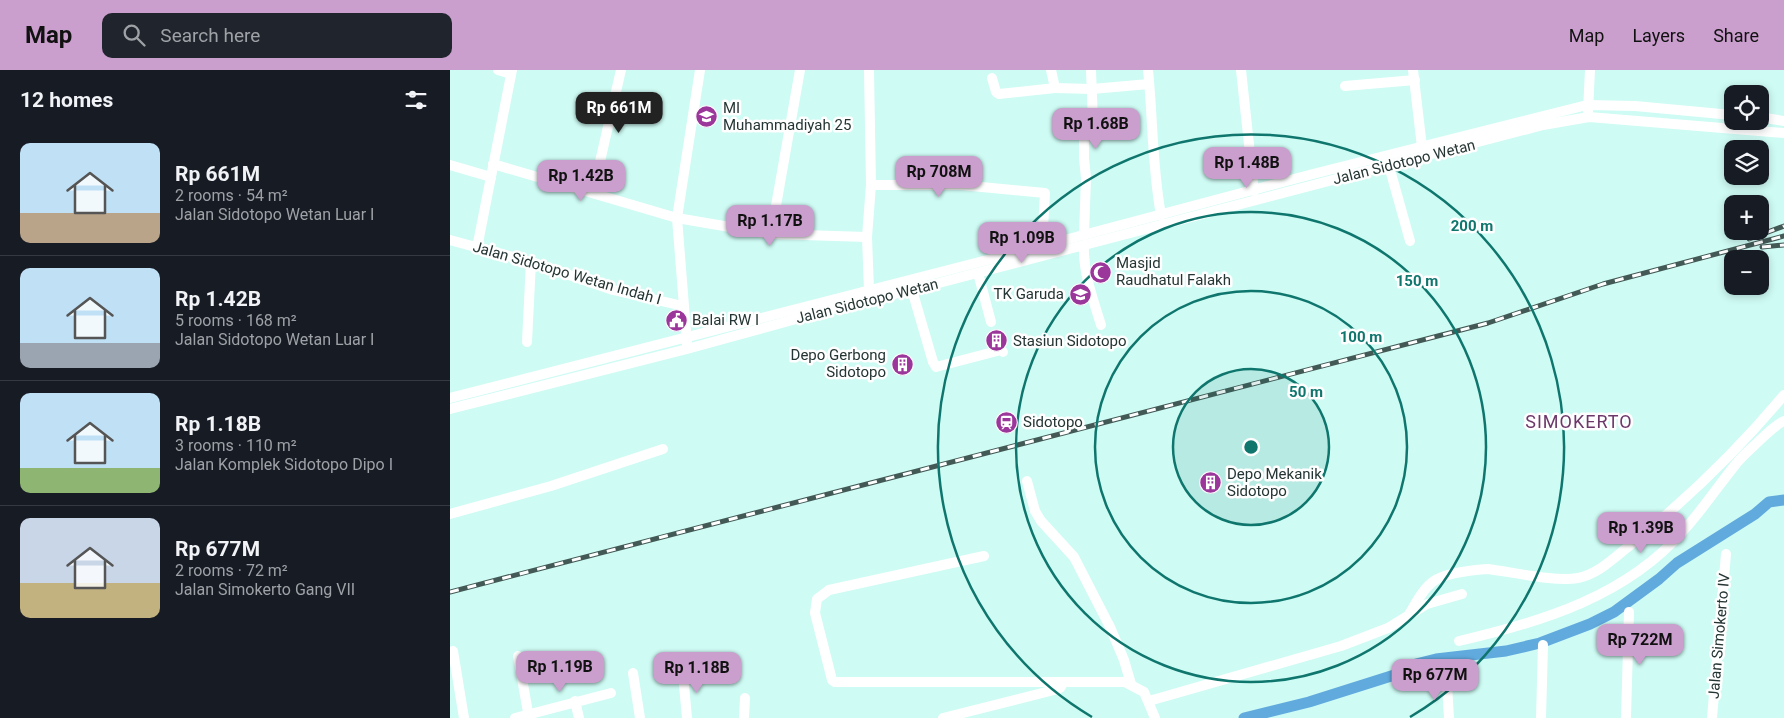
<!DOCTYPE html>
<html lang="en">
<head>
<meta charset="utf-8">
<style>
	:root { --surface:#171b24; --page:#20242c; --text:#f1f3f6; --muted:#9ea1a6; --line:#363941; --accent:#ca9ecd }
	body { margin:0; font-family:Roboto,sans-serif; background:var(--page); color:var(--text); height:100vh; display:flex; flex-direction:column; font-size:19px; white-space:nowrap }
	* { box-sizing:border-box; margin:0 }
	p { font-size:16px; color:var(--muted) }
	.icon { flex:none; width:28px; height:28px; fill:none; stroke:currentColor; stroke-width:2; stroke-linecap:round; stroke-linejoin:round }
	.map { position:relative; flex:1; overflow:hidden }
	.panel { display:flex; flex-direction:column; background:var(--surface); width:450px }
	.panel>* { flex:none }
	.controls { position:absolute; left:1274px; top:15px; display:grid; gap:10px }
	.controls a { display:grid; place-items:center; width:45px; height:45px; border-radius:10px; background:var(--surface); box-shadow:0 2px 8px #0003; font-size:25px }
	.price { position:absolute; translate:-50% -42px; padding:0 11px; border-radius:10px; background:var(--accent); color:#111; font-size:16px; line-height:32px; filter:drop-shadow(0 1px 2px #0008) }
	.price::after { content:''; position:absolute; left:50%; top:30px; width:15px; height:11px; margin-left:-8px; background:inherit; clip-path:polygon(0 0,100% 0,50% 100%) }
	.price.selected { background:#222; color:#fff }
	ul { padding:0; list-style:none }
	li { display:flex; align-items:center; gap:15px; height:125px; padding:0 20px }
	li+li { border-top:1px solid var(--line) }
	li span { display:grid; place-items:center; flex:none; width:140px; height:100px; border-radius:10px; color:#555 }
	li>.icon { margin-inline-start:auto }
	span .icon { width:60px; height:60px; fill:#fffc; stroke-width:1 }
	li b { font-size:21px }
	h2 { display:flex; justify-content:space-between; align-items:center; height:60px; padding:0 20px; font-size:21px }
	header { display:flex; align-items:center; gap:30px; box-sizing:border-box; height:70px; padding:0 25px; background:var(--accent); color:#111 }
	header strong { font-size:24px }
	nav { display:flex; gap:28px; margin-inline-start:auto; font-size:18px }
	.search { width:350px; height:45px; background:var(--page); display:flex; align-items:center; gap:12px; box-sizing:border-box; padding:0 18px; border-radius:10px; color:var(--muted); font-size:19px }
	main { display:flex; flex:1; min-height:0 }
	.map>svg:first-child { display:block }
	.lines { fill:none; stroke-linecap:round; stroke-linejoin:round }
	.canal { stroke:#61aade; stroke-width:11 }
	.minor { stroke:#fff; stroke-width:10 }
	.rail-casing { stroke:#435956; stroke-width:5 }
	.rail { stroke:#fefefe; stroke-width:3; stroke-dasharray:9; stroke-linecap:butt }
	.ring { fill:none; stroke:#0f766e; stroke-width:2.5 }
	.labels { text-anchor:middle; stroke-width:5; stroke-linejoin:round; paint-order:stroke }
	.poi-label { font-size:15px; fill:#243533; stroke:#fefefe; text-anchor:start }
	.street-label { font-size:15px; fill:#243533; stroke:#fefefe }
	.quarter-label { font-size:18px; letter-spacing:1px; fill:#6c396b; stroke:#fefefe }
	.centre { fill:#0f766e; stroke:#fefefe; stroke-width:2.5 }
	.ring-label { font-size:15px; text-anchor:middle; font-weight:bold; fill:#0f766e; stroke:#fefefe; stroke-width:5; stroke-linejoin:round; paint-order:stroke }
</style>
</head>
<body>
<header>
<strong>Map</strong>
<div class="search"><svg class="icon" aria-label="search" viewBox="0 0 24 24"><circle cx="10" cy="10" r="6"/><path d="M15 15l6 6"/></svg>Search here</div>
<nav><a>Map</a><a>Layers</a><a>Share</a></nav>
</header>
<main>
<section class="panel">
<h2>12 homes<svg class="icon" aria-label="filters" viewBox="0 0 24 24"><path d="M4 7h16M4 17h16"/><circle cx="9" cy="7" r="2"/><circle cx="15" cy="17" r="2"/></svg></h2>
<ul>
<li><span style="background:linear-gradient(#bfe0f5 70%,#b9a48a 0)"><svg class="icon" aria-label="home" viewBox="0 0 24 24"><path d="M3 11l9-7 9 7M6 9v11h12V9"/></svg></span><div><b>Rp 661M</b><p>2 rooms · 54 m²</p><p>Jalan Sidotopo Wetan Luar I</p></div></li>
<li><span style="background:linear-gradient(#bfe0f5 75%,#9aa5b1 0)"><svg class="icon" aria-label="home" viewBox="0 0 24 24"><path d="M3 11l9-7 9 7M6 9v11h12V9"/></svg></span><div><b>Rp 1.42B</b><p>5 rooms · 168 m²</p><p>Jalan Sidotopo Wetan Luar I</p></div></li>
<li><span style="background:linear-gradient(#bfe0f5 75%,#8fb573 0)"><svg class="icon" aria-label="home" viewBox="0 0 24 24"><path d="M3 11l9-7 9 7M6 9v11h12V9"/></svg></span><div><b>Rp 1.18B</b><p>3 rooms · 110 m²</p><p>Jalan Komplek Sidotopo Dipo I</p></div></li>
<li><span style="background:linear-gradient(#c9d6e8 65%,#c2b280 0)"><svg class="icon" aria-label="home" viewBox="0 0 24 24"><path d="M3 11l9-7 9 7M6 9v11h12V9"/></svg></span><div><b>Rp 677M</b><p>2 rooms · 72 m²</p><p>Jalan Simokerto Gang VII</p></div></li>
</ul>
</section>
<div class="map">
<svg width="1334" height="648" viewBox="0 0 1334 648">
	<rect width="100%" height="100%" fill="#cefbf4"/>
	<g class="lines">
		<path class="canal" d="M794 648 859 632 957 601 966 594 986 589 1056 581 1090 573 1140 554 1164 542 1209 509 1227 493 1305 444 1319 432 1334 430"/>
		<g class="minor">
			<path d="M48 0 61 4"/>
			<path d="M419 0 421 115 417 167 419 220"/>
			<path d="M698 0C703 48 702 97 711 145"/>
			<path d="M791 0 804 121"/>
			<path d="M963 0 972 77"/>
			<path d="M542 8 546 22 549 24 605 18 601 0"/>
			<path d="M895 16 965 10"/>
			<path d="M605 18 642 19 699 14"/>
			<path d="M1138 41 1140 0"/>
			<path d="M1310 47 1334 51"/>
			<path d="M43 94 227 148 321 164 417 167"/>
			<path d="M0 95 41 107"/>
			<path d="M939 96 960 171"/>
			<path d="M421 115H511L595 123 592 176"/>
			<path d="M143 122 171 0"/>
			<path d="M321 164 350 0"/>
			<path d="M634 165 636 108 634 88V65L643 52 641 0"/>
			<path d="M0 170 81 192 163 220 233 236"/>
			<path d="M634 176C633 203 643 229 651 255"/>
			<path d="M27 178 62 0"/>
			<path d="M528 203 541 252"/>
			<path d="M462 220 483 292 486 297 551 280 553 282"/>
			<path d="M77 272 81 192"/>
			<path d="M237 274 227 148 250 0"/>
			<path d="M0 328 592 176 863 104 1137 35 1185 36 1282 45"/>
			<path d="M0 339 237 279 419 229 462 220 1093 55 1139 47 1334 63"/>
			<path d="M577 411 585 441 591 451 624 487 660 557 674 590 681 614"/>
			<path d="M0 444 101 416 213 379"/>
			<path d="M534 486 379 520 367 529 365 543 382 610 385 612H675L694 622 705 648"/>
			<path d="M958 546C965 535 973 518 984 511 995 503 1024 500 1038 499 1061 502 1106 512 1128 508 1148 504 1164 488 1179 476 1235 431 1288 380 1334 325"/>
			<path d="M1009 571C1092 552 1177 526 1234 460 1253 439 1268 416 1286 394 1293 385 1302 378 1310 370 1318 363 1325 355 1334 351"/>
			<path d="M3 581 14 648"/>
			<path d="M68 586 79 648"/>
			<path d="M183 603 190 648"/>
			<path d="M233 604 237 648"/>
			<path d="M997 614 999 648"/>
			<path d="M125 631 129 648"/>
			<path d="M699 631 891 576 938 558 977 534 1012 524"/>
			<path d="M65 648 161 623"/>
			<path d="M294 648 295 628"/>
			<path d="M493 648 608 619 611 617 613 612"/>
			<path d="M1091 648 1093 575"/>
			<path d="M1176 648 1179 542"/>
			<path d="M1262 648 1276 484"/>
		</g>
		<defs>
			<g id="rail">
				<path d="M1299 169 1334 156"/>
				<path d="M1312 177 1334 175"/>
				<path d="M0 522 1038 253 1153 214 1334 166"/>
			</g>
		</defs>
		<use href="#rail" class="rail-casing"/>
		<use href="#rail" class="rail"/>
	</g>
	<circle cx="801" cy="377" r="78" fill="#0f766e" fill-opacity=".12"/>
	<g class="ring">
		<circle cx="801" cy="377" r="78"/>
		<circle cx="801" cy="377" r="156"/>
		<circle cx="801" cy="377" r="235"/>
		<path d="M642 647A313 313 0 1 1 960 647"/>
	</g>
	<defs>
		<symbol id="school-disc" viewBox="-11 -11 22 22"><circle r="9.5" fill="#9b369b" stroke="#fefefe"/><path d="M0-5L7-2L0 1L-7-2ZM-4 1L0 2.5L4 1V4Q0 6-4 4Z" fill="#fff"/></symbol>
		<symbol id="mosque-disc" viewBox="-11 -11 22 22"><circle r="9.5" fill="#9b369b" stroke="#fefefe"/><path d="M3.5-4.9A6 6 0 1 0 3.5 4.9A5 5 0 1 1 3.5-4.9Z" fill="#fff"/></symbol>
		<symbol id="civic-disc" viewBox="-11 -11 22 22"><circle r="9.5" fill="#9b369b" stroke="#fefefe"/><path d="M-.6-6.5H3V-4.5H.6V-3L4-1V1h2V6H-6V1h2V-1L-.6-3ZM-1.2 2.5V6h2.4V2.5Z" fill="#fff"/></symbol>
		<symbol id="building-disc" viewBox="-11 -11 22 22"><circle r="9.5" fill="#9b369b" stroke="#fefefe"/><path d="M-4-6H4V6H1V3H-1V6H-4ZM-2.5-4.3h1.7v1.8h-1.7ZM.8-4.3h1.7v1.8H.8ZM-2.5-1h1.7V.8h-1.7ZM.8-1h1.7V.8H.8Z" fill="#fff"/></symbol>
		<symbol id="station-disc" viewBox="-11 -11 22 22"><circle r="9.5" fill="#9b369b" stroke="#fefefe"/><path d="M-3-6H3Q5-6 5-4V2Q5 4 3 4L4.5 6H3L1.5 4h-3L-3 6H-4.5L-3 4Q-5 4-5 2V-4Q-5-6-3-6ZM-3.5-4v3h7v-3ZM-3.5 1v1.5H-2V1ZM2 1v1.5H3.5V1Z" fill="#fff"/></symbol>
	</defs>
	<g fill-rule="evenodd">
		<use href="#school-disc" x="244" y="34" width="25" height="25"/>
		<use href="#mosque-disc" x="638" y="190" width="25" height="25"/>
		<use href="#school-disc" x="618" y="212" width="25" height="25"/>
		<use href="#civic-disc" x="214" y="238" width="25" height="25"/>
		<use href="#building-disc" x="534" y="258" width="25" height="25"/>
		<use href="#building-disc" x="440" y="282" width="25" height="25"/>
		<use href="#station-disc" x="544" y="340" width="25" height="25"/>
		<use href="#building-disc" x="748" y="400" width="25" height="25"/>
	</g>
	<g class="labels">
		<g class="poi-label">
			<text x="273" y="43">MI<tspan x="273" dy="17">Muhammadiyah 25</tspan></text>
			<text x="666" y="198">Masjid<tspan x="666" dy="17">Raudhatul Falakh</tspan></text>
			<text x="614" y="229" text-anchor="end">TK Garuda</text>
			<text x="242" y="255">Balai RW I</text>
			<text x="563" y="276">Stasiun Sidotopo</text>
			<text x="436" y="290" text-anchor="end">Depo Gerbong<tspan x="436" dy="17">Sidotopo</tspan></text>
			<text x="573" y="357">Sidotopo</text>
			<text x="777" y="409">Depo Mekanik<tspan x="777" dy="17">Sidotopo</tspan></text>
		</g>
		<g class="street-label">
			<text transform="translate(954 92) rotate(-14)" y="5">Jalan Sidotopo Wetan</text>
			<text transform="translate(117 203) rotate(16)" y="5">Jalan Sidotopo Wetan Indah I</text>
			<text transform="translate(417 231) rotate(-14)" y="5">Jalan Sidotopo Wetan</text>
			<text transform="translate(1269 566) rotate(-85)" y="5">Jalan Simokerto IV</text>
		</g>
		<g class="quarter-label">
			<text x="1129" y="358">SIMOKERTO</text>
		</g>
	</g>
	<circle cx="801" cy="377" r="8" class="centre"/>
	<g class="ring-label">
		<text x="1022" y="161">200 m</text>
		<text x="967" y="216">150 m</text>
		<text x="911" y="272">100 m</text>
		<text x="856" y="327">50 m</text>
	</g>
</svg>
<div class="controls">
<a><svg class="icon" aria-label="locate" viewBox="0 0 24 24"><circle cx="12" cy="12" r="6"/><path d="M12 2v4M12 18v4M2 12h4M18 12h4"/></svg></a>
<a><svg class="icon" aria-label="layers" viewBox="0 0 24 24"><path d="M12 4l9 5-9 5-9-5zM3 14l9 5 9-5"/></svg></a>
<a>+</a>
<a>−</a>
</div>
<b class="price selected" style="left:169px;top:64px">Rp 661M</b>
<b class="price" style="left:646px;top:80px">Rp 1.68B</b>
<b class="price" style="left:797px;top:119px">Rp 1.48B</b>
<b class="price" style="left:489px;top:128px">Rp 708M</b>
<b class="price" style="left:131px;top:132px">Rp 1.42B</b>
<b class="price" style="left:320px;top:177px">Rp 1.17B</b>
<b class="price" style="left:572px;top:194px">Rp 1.09B</b>
<b class="price" style="left:1191px;top:484px">Rp 1.39B</b>
<b class="price" style="left:1190px;top:596px">Rp 722M</b>
<b class="price" style="left:110px;top:623px">Rp 1.19B</b>
<b class="price" style="left:247px;top:624px">Rp 1.18B</b>
<b class="price" style="left:985px;top:631px">Rp 677M</b>
</div>
</main>
</body>
</html>
